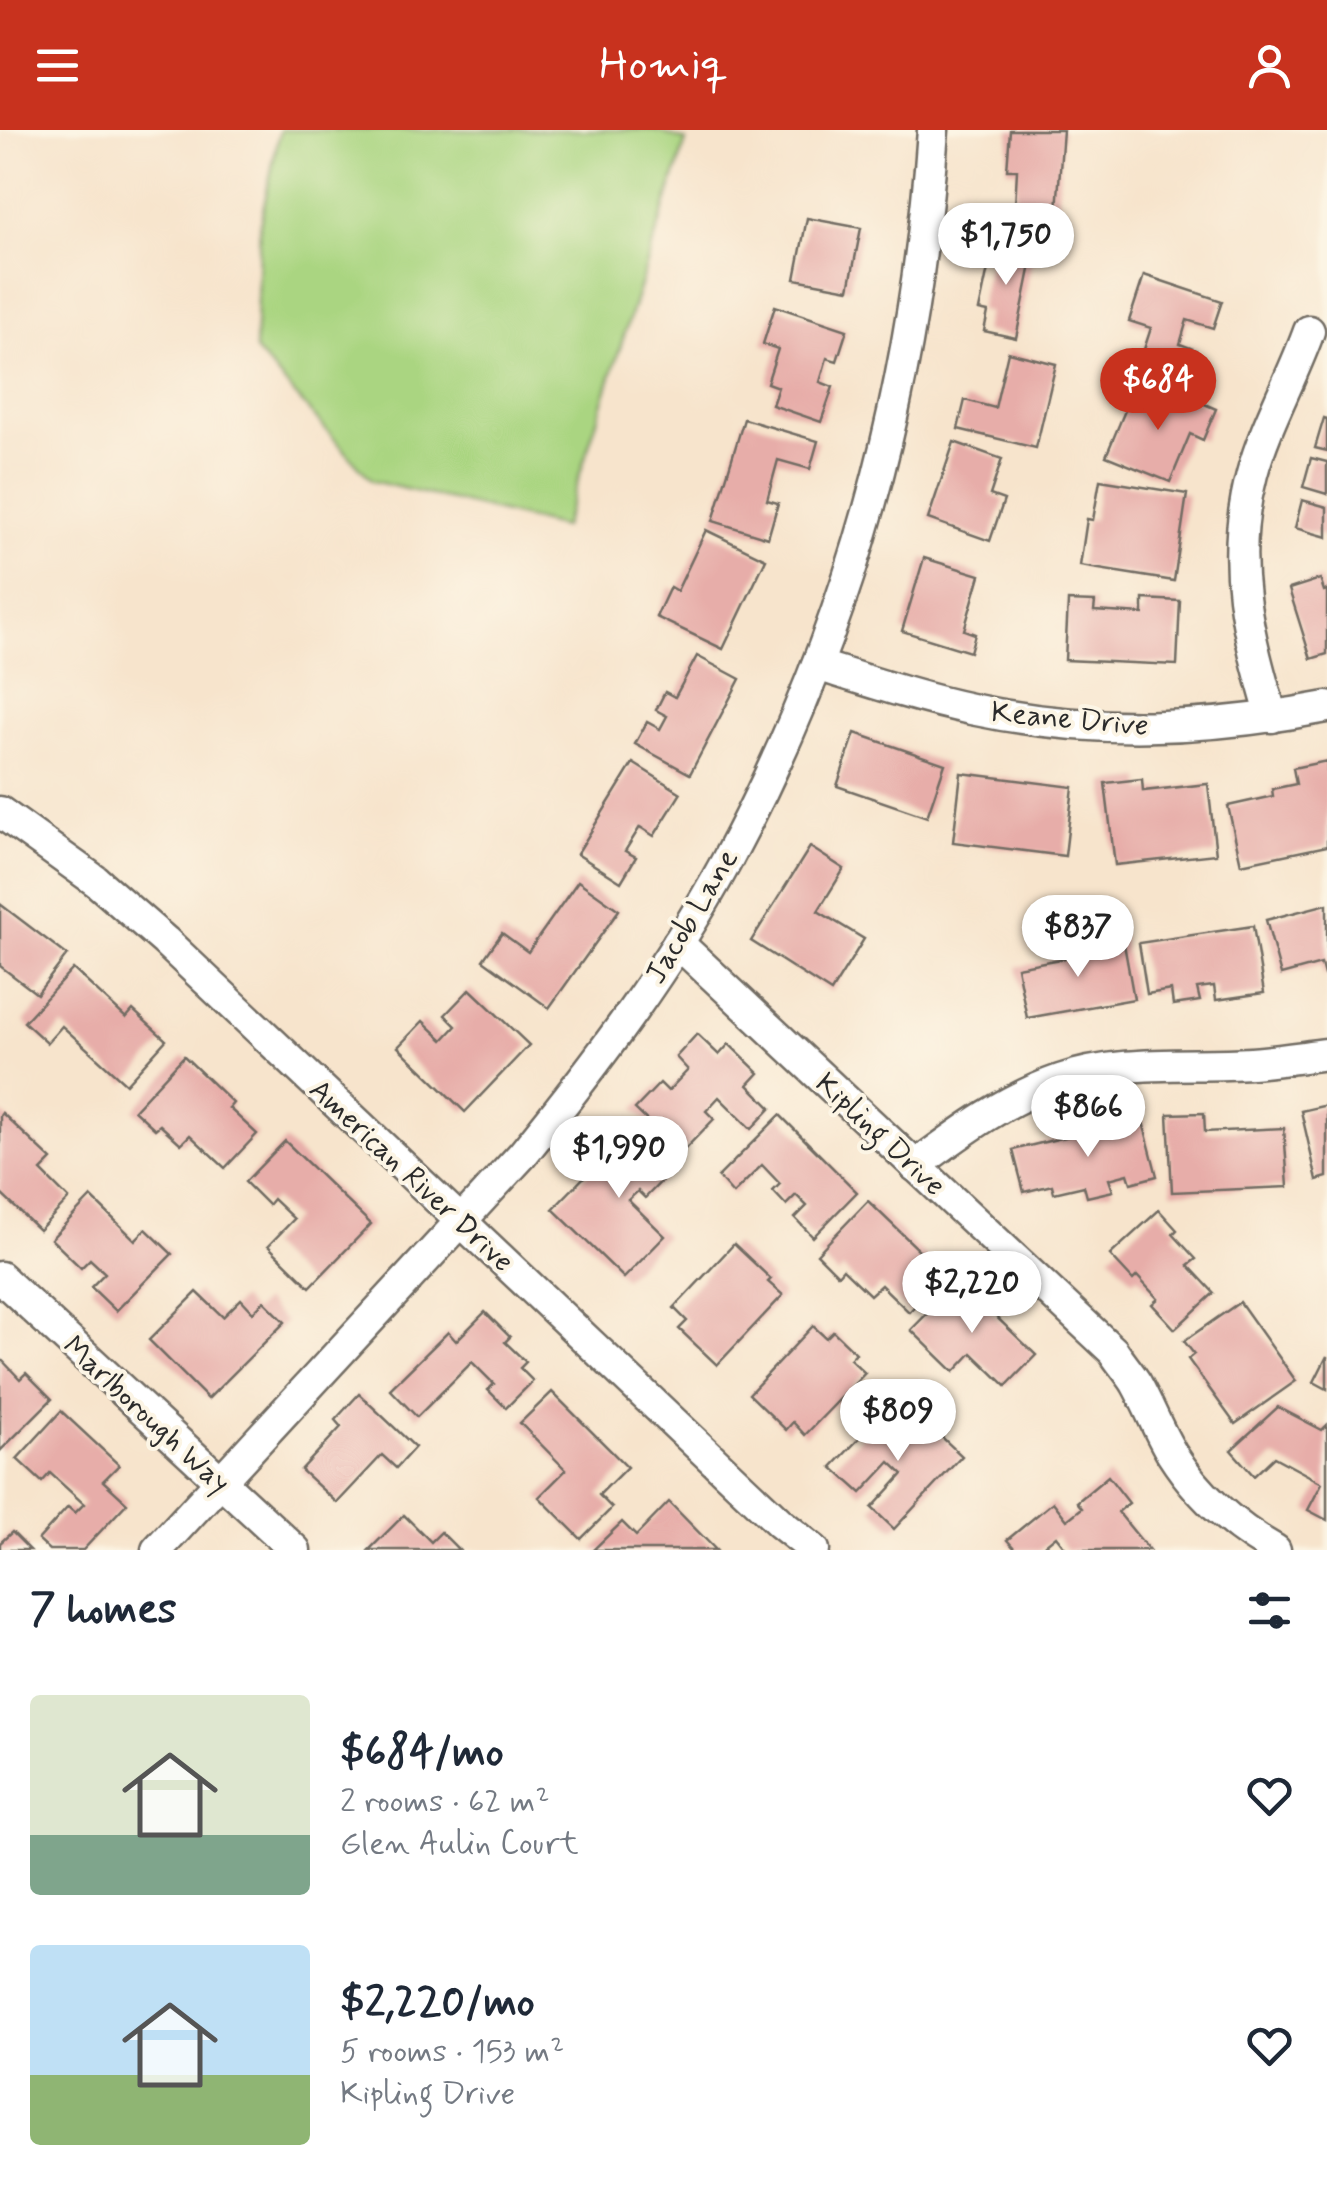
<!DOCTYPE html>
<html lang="en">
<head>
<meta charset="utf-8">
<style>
	:root { --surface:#fff; --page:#f6f6f7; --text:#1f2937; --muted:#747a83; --accent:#c8321e }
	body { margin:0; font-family:Mynerve,sans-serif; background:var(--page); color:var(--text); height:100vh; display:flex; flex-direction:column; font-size:38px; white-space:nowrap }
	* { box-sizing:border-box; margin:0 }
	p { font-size:32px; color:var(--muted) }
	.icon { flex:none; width:55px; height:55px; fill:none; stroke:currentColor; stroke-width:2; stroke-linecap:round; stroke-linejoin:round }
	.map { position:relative; height:1420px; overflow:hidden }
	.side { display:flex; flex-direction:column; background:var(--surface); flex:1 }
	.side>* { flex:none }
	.price { position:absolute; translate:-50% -85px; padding:0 22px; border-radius:35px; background:#fff; color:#222; font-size:32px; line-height:65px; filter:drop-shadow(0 2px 5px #0008) }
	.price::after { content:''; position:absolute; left:50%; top:60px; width:30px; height:22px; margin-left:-15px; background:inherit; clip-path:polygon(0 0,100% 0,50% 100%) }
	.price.active { background:var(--accent); color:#fff }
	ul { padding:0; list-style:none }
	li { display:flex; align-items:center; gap:30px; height:250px; padding:0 30px }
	li span { display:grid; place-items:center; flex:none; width:280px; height:200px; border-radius:10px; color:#555 }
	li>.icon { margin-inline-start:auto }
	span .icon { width:120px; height:120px; fill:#fffc; stroke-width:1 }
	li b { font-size:42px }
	h2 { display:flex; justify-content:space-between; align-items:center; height:120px; padding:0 30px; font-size:42px }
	header { display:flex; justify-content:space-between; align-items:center; height:130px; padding:0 30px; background:var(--accent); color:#fff; font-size:45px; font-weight:600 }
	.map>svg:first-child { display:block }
	.green { fill:#aad581; stroke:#6a8056; stroke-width:2.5 }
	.building { fill:#e7ada9 }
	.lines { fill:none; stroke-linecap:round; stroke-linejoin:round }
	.minor-casing { stroke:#726c63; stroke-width:35 }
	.minor { stroke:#fff; stroke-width:30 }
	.labels { text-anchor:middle; stroke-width:8; stroke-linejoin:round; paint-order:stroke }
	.street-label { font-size:30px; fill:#2b2b2b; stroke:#fcf5e5 }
</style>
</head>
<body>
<header><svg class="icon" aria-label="menu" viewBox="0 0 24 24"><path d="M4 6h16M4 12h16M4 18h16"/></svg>Homiq<svg class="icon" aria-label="person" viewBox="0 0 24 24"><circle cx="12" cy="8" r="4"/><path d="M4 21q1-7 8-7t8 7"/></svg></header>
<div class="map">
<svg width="1327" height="1420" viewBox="0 0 1327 1420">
	<rect width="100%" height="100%" fill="#fcf5e5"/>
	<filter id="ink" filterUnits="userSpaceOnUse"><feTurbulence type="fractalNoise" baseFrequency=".01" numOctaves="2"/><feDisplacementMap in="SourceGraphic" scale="20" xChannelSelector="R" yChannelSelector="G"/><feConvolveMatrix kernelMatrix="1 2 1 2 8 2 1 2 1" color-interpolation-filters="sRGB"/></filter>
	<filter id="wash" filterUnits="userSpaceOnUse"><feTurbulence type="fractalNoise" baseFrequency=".0048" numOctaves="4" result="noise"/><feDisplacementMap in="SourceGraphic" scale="40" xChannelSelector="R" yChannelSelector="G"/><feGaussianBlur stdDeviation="2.25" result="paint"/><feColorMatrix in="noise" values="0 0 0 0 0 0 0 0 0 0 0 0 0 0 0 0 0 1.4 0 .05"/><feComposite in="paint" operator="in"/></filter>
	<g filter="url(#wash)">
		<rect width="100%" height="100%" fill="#f7e4cc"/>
		<path class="green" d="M280 0H654L686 11 563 397 372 351 255 220 260 94Z"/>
		<g id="blocks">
			<g class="building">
				<path d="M1010 0H1063L1057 80 1015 77 1017 40H1007Z"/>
				<path d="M807 88 861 98 849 159 795 149Z"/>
				<path d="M994 111 1034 120 1016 208 984 201 988 182 979 180Z"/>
				<path d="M1144 145 1222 171 1213 198 1187 190 1180 214 1196 220 1186 253 1138 238 1151 198 1129 191Z"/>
				<path d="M775 176 847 200 837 231 827 228 820 252 833 257 821 292 772 275 778 257 767 253 778 219 763 214Z"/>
				<path d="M1008 222 1056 234 1036 318 958 299 965 270 995 278Z"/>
				<path d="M1134 259 1179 277 1184 265 1216 279 1203 310 1190 304 1170 352 1106 326Z"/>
				<path d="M1324 288 1327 289V321L1315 318Z"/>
				<path d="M744 289 818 311 810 339 778 330 767 370 778 373 768 408 713 391Z"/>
				<path d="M954 312 1002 329 990 365 1004 370 990 411 928 389Z"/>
				<path d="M1311 328 1327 332V364L1303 357Z"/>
				<path d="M1100 350 1187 364 1174 451 1080 436 1087 389 1093 390Z"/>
				<path d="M1302 370 1327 377V407L1295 398Z"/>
				<path d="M706 400 766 429 723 519 656 487 670 457 677 461Z"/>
				<path d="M924 428 980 445 964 500 975 504 970 522 902 501Z"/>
				<path d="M1320 449 1324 461 1327 460V524L1311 529 1289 459Z"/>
				<path d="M1143 469 1180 471 1177 535 1065 530 1068 471 1095 472 1094 481 1143 484Z"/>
				<path d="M697 526 740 549 690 644 635 614 647 592 660 599 667 586 656 580 665 562 675 567Z"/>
				<path d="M855 603 945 634 927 687 837 656Z"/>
				<path d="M1327 631V716L1241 734 1228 676 1273 666 1272 659 1296 654 1293 638Z"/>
				<path d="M633 633 681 663 654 706 640 697 625 721 636 727 621 752 577 724Z"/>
				<path d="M961 643 1073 657 1065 726 953 712Z"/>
				<path d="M1142 649 1143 661 1208 654 1216 724 1115 735 1105 653Z"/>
				<path d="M810 717 844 739 818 781 864 809 831 862 751 811Z"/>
				<path d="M578 751 619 780 549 878 483 830 502 803 528 822Z"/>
				<path d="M0 774 67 825 37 864 0 836Z"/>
				<path d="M1327 774V844L1324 845 1321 834 1281 845 1266 790Z"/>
				<path d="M1253 796 1264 863 1216 870 1214 856 1197 858 1200 871 1173 875 1171 860 1147 864 1139 813Z"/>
				<path d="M1122 803 1134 869 1027 888 1017 837 1098 822 1095 808Z"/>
				<path d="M73 839 126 888 133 880 166 910 126 954 62 896 47 913 24 892Z"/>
				<path d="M470 859 529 915 465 982 398 917 423 891 443 910 456 896 445 885Z"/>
				<path d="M697 904 719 925 729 914 759 943 748 955 771 978 751 999 719 967 706 981 714 989 681 1023 635 979 660 953 668 961 688 940 676 927Z"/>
				<path d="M184 926 233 973 229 978 257 1004 225 1038 190 1005 181 1014 160 995 155 999 134 980Z"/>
				<path d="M1327 975V1047L1317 1050 1301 981Z"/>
				<path d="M2 983 52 1030 41 1041 69 1069 39 1100 0 1063V986Z"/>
				<path d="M1204 983 1205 1002 1284 998 1288 1057 1172 1062 1168 984Z"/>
				<path d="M780 985 857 1062 813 1107 795 1088 807 1076 796 1065 786 1075 773 1061 780 1054 762 1035 733 1064 718 1047Z"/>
				<path d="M1142 988 1157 1046 1131 1053 1128 1044 1109 1049 1113 1061 1087 1067 1084 1056 1054 1063 1052 1055 1024 1062 1013 1020Z"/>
				<path d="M636 994 678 1034 645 1068 638 1061 628 1070 665 1106 624 1148 553 1079Z"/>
				<path d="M285 1011 371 1094 310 1157 268 1116 294 1089 273 1069 268 1075 245 1052Z"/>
				<path d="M91 1067 135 1110 146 1099 172 1124 116 1181 91 1157 105 1143 90 1129 81 1138 51 1109Z"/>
				<path d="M868 1071 945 1145 909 1182 881 1155 870 1165 843 1139 838 1145 817 1124Z"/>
				<path d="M1159 1080 1177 1100 1173 1104 1196 1129 1188 1135 1214 1163 1175 1199 1152 1174 1158 1169 1137 1146 1133 1150 1110 1125Z"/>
				<path d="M734 1114 771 1149 768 1152 783 1165 717 1235 679 1199 687 1191 674 1178Z"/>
				<path d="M959 1151 1036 1225 1006 1256 972 1223 954 1242 911 1200Z"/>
				<path d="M197 1162 223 1187 241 1169 253 1182 264 1171 285 1192 208 1269 149 1210Z"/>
				<path d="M1240 1172 1296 1251 1235 1294 1188 1229 1194 1224 1184 1211Z"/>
				<path d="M485 1182 510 1207 505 1212 526 1232 520 1238 533 1251 506 1278 488 1260 494 1254 472 1232 417 1287 390 1259 448 1202 456 1211Z"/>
				<path d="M813 1196 826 1208 833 1201 856 1223 850 1229 865 1243 805 1305 793 1292 786 1300 749 1264Z"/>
				<path d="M1327 1226V1259L1314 1252Z"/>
				<path d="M0 1228 20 1249 26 1243 52 1269 0 1321Z"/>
				<path d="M552 1262 627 1337 599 1365 612 1378 581 1409 539 1367 566 1340 520 1293Z"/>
				<path d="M359 1264 415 1317 396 1338 382 1325 337 1373 301 1340 341 1297 335 1290Z"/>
				<path d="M1278 1277 1322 1300 1327 1295V1390L1308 1380 1322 1353 1274 1327 1254 1346 1231 1320Z"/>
				<path d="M894 1279 920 1304 928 1294 962 1326 894 1399 872 1378 903 1344 890 1332 861 1363 832 1337 873 1294 877 1298Z"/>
				<path d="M61 1281 119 1335 103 1351 127 1373 83 1420H49L38 1410 68 1377 75 1383 84 1374 50 1343 42 1352 17 1329Z"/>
				<path d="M1108 1346 1129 1373 1118 1382 1149 1420H1067L1056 1406 1039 1420H1016L1007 1410 1053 1372 1067 1390 1082 1378 1077 1372Z"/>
				<path d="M669 1372 716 1420H593L622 1392 636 1406Z"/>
				<path d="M404 1385 431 1412 441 1402 459 1420H369Z"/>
				<path d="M12 1402 30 1420H0V1413Z"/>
			</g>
		</g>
	</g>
	<g filter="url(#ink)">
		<use href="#blocks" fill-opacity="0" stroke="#726c63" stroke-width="2.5"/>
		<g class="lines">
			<defs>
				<g id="minor">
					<path d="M817 535C868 551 919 568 971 579 1093 605 1206 600 1327 577"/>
					<path d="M1272 587C1248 504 1228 432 1252 344 1265 295 1292 249 1309 201"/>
					<path d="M0 682 96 751 165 811 780 1393 814 1420"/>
					<path d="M678 813 1113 1221C1120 1232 1129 1242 1136 1253 1149 1276 1158 1301 1172 1324 1198 1365 1233 1396 1275 1420"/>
					<path d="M915 1036C961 1002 1005 969 1060 950 1120 929 1188 937 1251 933 1276 931 1302 927 1327 924"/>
					<path d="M0 1147 295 1420"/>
					<path d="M157 1420 522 1025C597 933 669 837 726 732 850 501 915 262 933 0"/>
				</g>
			</defs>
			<use href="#minor" class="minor-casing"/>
			<use href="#minor" class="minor"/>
		</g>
	</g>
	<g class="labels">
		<g class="street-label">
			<text transform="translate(1070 588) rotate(5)" y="10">Keane Drive</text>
			<text transform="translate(691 786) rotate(-59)" y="10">Jacob Lane</text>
			<text transform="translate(881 1004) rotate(43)" y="10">Kipling Drive</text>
			<text transform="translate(412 1045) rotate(43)" y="10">American River Drive</text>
			<text transform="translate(147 1284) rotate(43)" y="10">Marlborough Way</text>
		</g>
	</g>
</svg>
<b class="price" style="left:1006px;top:158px">$1,750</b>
<b class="price active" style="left:1158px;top:303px">$684</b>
<b class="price" style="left:1078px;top:850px">$837</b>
<b class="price" style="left:1088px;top:1030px">$866</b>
<b class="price" style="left:619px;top:1071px">$1,990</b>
<b class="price" style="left:972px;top:1206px">$2,220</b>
<b class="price" style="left:898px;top:1334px">$809</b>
</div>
<section class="side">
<h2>7 homes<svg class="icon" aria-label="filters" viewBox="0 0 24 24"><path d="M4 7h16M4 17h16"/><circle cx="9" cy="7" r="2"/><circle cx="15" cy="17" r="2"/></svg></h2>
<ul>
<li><span style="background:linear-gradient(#dfe7d0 70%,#7fa58c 0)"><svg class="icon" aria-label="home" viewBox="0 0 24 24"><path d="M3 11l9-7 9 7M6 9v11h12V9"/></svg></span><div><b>$684/mo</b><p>2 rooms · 62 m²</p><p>Glen Aulin Court</p></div><svg class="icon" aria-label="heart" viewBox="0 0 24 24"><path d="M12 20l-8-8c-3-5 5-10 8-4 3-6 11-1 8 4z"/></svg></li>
<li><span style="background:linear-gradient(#bfe0f5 65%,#8fb573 0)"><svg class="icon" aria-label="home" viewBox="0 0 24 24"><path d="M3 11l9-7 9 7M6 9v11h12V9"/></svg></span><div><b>$2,220/mo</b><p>5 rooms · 153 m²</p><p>Kipling Drive</p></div><svg class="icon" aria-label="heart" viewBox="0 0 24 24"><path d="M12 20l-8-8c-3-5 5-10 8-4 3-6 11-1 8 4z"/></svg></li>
</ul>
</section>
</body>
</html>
